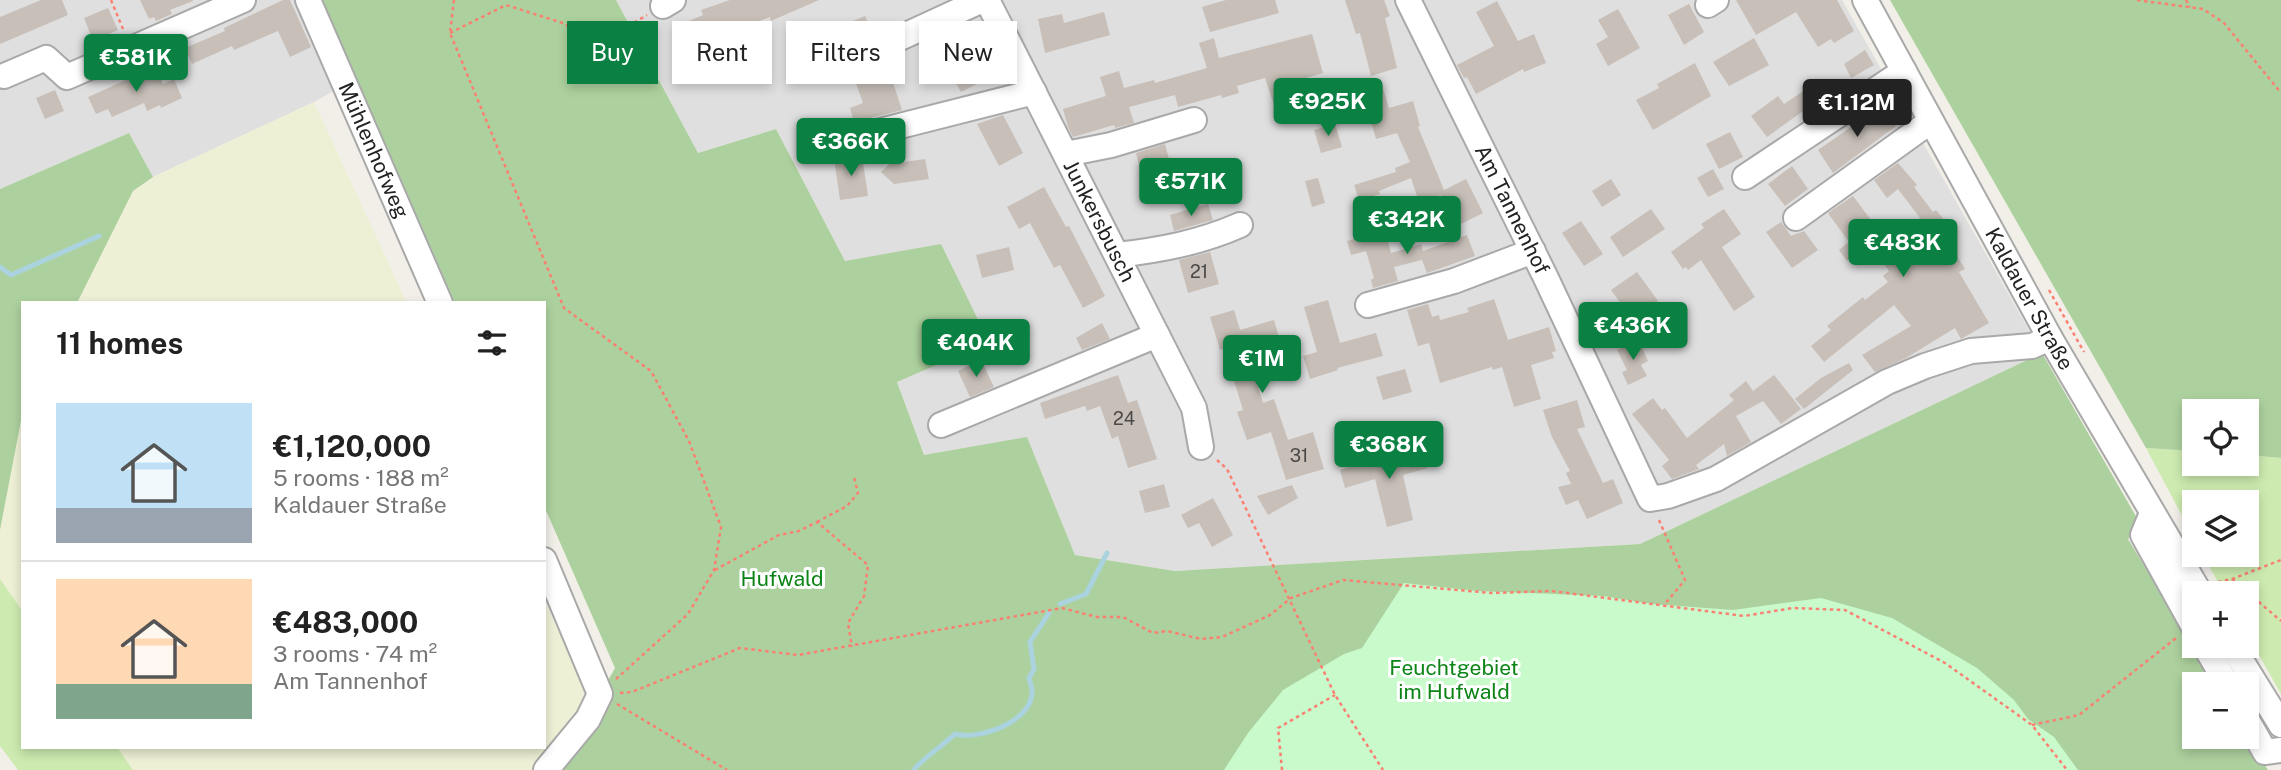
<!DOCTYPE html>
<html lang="en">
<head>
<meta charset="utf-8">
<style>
	:root { --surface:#fff; --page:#f2f2f2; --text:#222; --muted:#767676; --line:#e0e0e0; --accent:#0b8043 }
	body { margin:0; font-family:"Public Sans",sans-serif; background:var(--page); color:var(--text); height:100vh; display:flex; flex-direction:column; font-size:26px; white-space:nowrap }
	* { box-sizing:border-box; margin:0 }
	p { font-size:23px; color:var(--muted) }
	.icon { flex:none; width:38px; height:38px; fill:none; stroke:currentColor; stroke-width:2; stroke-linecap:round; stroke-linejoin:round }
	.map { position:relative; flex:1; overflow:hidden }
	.drawer { position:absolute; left:21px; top:301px; width:525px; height:448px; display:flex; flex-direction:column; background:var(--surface); border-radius:0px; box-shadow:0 4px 10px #0003 }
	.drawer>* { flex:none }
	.guide { position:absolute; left:567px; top:21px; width:665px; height:63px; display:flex; gap:14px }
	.tools { position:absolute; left:2182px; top:399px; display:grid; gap:14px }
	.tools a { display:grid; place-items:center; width:77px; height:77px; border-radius:0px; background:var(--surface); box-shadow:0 4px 10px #0003; font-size:35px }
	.price { position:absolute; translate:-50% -60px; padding:0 16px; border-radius:7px; background:var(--accent); color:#fff; font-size:23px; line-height:46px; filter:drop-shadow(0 2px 4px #0008) }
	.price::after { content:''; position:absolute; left:50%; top:42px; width:21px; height:16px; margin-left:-10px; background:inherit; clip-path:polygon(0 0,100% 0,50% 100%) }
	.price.active { background:#222; color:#fff }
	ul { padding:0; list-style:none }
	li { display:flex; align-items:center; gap:21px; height:175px; padding:0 35px }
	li+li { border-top:2px solid var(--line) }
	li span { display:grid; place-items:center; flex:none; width:196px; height:140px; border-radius:0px; color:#555 }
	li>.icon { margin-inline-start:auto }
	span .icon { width:84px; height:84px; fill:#fffc; stroke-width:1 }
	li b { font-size:30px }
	h2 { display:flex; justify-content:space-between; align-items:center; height:84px; padding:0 35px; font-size:30px }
	.tag { padding:0 24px; border-radius:0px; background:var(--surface); box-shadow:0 4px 10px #0003; font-size:24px; line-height:63px }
	.tag.active { background:var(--accent); color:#fff }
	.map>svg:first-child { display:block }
	.residential { fill:#e0dfdf }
	.farmland { fill:#eef0d5 }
	.grass { fill:#cdebb0 }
	.forest { fill:#add19e }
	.park { fill:#c8facc }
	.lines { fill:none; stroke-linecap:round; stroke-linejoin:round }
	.stream { stroke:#aad3df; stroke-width:5 }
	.building { fill:#c7bfb8 }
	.minor-casing { stroke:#a9a9a9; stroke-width:28 }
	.path { stroke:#fa8072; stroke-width:2.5; stroke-dasharray:3.5 3.5; stroke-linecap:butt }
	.minor { stroke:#fff; stroke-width:24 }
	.labels { text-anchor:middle; stroke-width:6; stroke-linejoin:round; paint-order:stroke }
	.number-label { font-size:18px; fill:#4b4948 }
	.street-label { font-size:21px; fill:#222; stroke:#fff }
	.park-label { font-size:21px; fill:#0c8416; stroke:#fff }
</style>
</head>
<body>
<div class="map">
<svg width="2281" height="770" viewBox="0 0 2281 770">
	<rect width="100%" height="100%" fill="#f2efe9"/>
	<g class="residential">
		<path d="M0 0H298L337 89 314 102 153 177 129 133 0 189Z"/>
		<path d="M616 0H1842L2042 353 1640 544 1175 571 1075 555 1027 438 924 455 897 382 845 261 776 129 698 153Z"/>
	</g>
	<g class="farmland">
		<path d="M314 102 407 303H77L133 191 153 177Z"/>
		<path d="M23 410V612L0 579V529Z"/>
		<path d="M544 600 585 687 576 721 535 770H133L117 747H544Z"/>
	</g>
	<g class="grass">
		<path d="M2146 448 2194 451V464H2247V455L2281 458V694L2247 634V593H2224L2203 555H2247V502H2194V538Z"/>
		<path d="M0 579 23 612V747H117L133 770H18L0 746Z"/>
	</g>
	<g class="forest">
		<path d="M322 0H616L698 153 776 129 845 261 941 244 989 342 897 382 924 455 1027 437 1075 555 1175 571 1640 544 2042 353 2141 525 2128 539 2216 684H2194V737L2247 736 2268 770H548L582 727 615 668 544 506V303H455Z"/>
		<path d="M1890 0H2281V458L2247 455V411H2194V451L2146 448Z"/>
		<path d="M129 133 153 177 133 191 77 303H23V410L0 530V189Z"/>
	</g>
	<path class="park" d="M1404 583 1478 591 1603 596 1652 604 1733 610 1821 598 1892 618 1977 668 2014 700 2028 719 2054 737 2078 770H1224L1248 733 1283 690 1344 654 1362 648Z"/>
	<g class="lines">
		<g class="stream">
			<path d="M0 267 11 275 99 236"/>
			<path d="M1060 604 1086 594 1107 553"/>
			<path d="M914 770C917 763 946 743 955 734 979 740 1029 723 1032 694 1033 689 1030 682 1029 678L1034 669 1030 642 1049 613"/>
		</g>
	</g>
	<g class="building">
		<path d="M41 0H62L68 15 0 44V17Z"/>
		<path d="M140 0H193V1L170 10 172 14 156 21 154 17 149 19Z"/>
		<path d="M283 0H290L311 47 290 57 278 31 234 50 232 46 192 64 185 48 225 31 224 28Z"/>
		<path d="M730 0H819L771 21 770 17 754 23 712 41 713 45 688 55 677 26 703 15 701 10Z"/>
		<path d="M1226 0H1275L1279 13 1210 32 1202 7Z"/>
		<path d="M1345 0H1384L1390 16 1385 18 1397 68 1371 76 1360 33 1356 34Z"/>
		<path d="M1736 0H1837L1854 31 1834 43 1831 39 1818 47 1796 12 1756 35Z"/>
		<path d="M1497 1 1518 41 1534 34 1546 63 1524 72 1523 69 1476 94 1467 77 1464 78 1457 65 1494 46 1476 12Z"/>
		<path d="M1689 4 1704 32 1684 45 1668 15Z"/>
		<path d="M108 8 118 30 93 41 84 18Z"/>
		<path d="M1618 9 1640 48 1608 66 1596 44 1608 37 1598 20Z"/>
		<path d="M1104 12 1110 35 1045 53 1038 19 1062 14 1064 23Z"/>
		<path d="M865 16 873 34 866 40 864 54 869 60 876 63 886 61 902 110 854 122 850 108 863 103 836 28Z"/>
		<path d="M958 27 976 62 981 82 961 92 951 75 954 74 936 38Z"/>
		<path d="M1312 34 1323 73 1299 80 1309 115 1280 123 1265 78 1237 86 1239 93 1222 98 1221 95 1178 107 1175 95 1129 107 1134 123 1115 128 1114 125 1073 137 1068 127 1063 109 1106 96 1100 77 1119 71 1124 88 1154 80 1155 83 1207 68 1199 43 1214 38 1219 58Z"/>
		<path d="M1754 38 1769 65 1729 86 1713 62Z"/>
		<path d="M1865 50 1874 65 1851 78 1844 64Z"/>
		<path d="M1695 63 1711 96 1653 130 1636 100 1659 88 1657 84Z"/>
		<path d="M155 67 163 84 174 79 182 98 161 108 160 105 147 111 144 103 112 117 108 109 96 114 88 97Z"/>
		<path d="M1380 79 1389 108 1413 101 1420 126 1418 127 1444 190 1466 179 1483 213 1457 226 1441 195 1419 202 1411 178 1379 191 1380 194 1359 200 1354 185 1396 172 1395 168 1410 162 1397 133 1376 139 1365 100 1362 101 1357 85Z"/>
		<path d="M1820 80 1833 99 1810 115 1806 109 1767 137 1751 116 1778 96 1784 104Z"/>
		<path d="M55 90 64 111 45 119 36 98Z"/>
		<path d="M1883 105 1896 126 1833 173 1818 150Z"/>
		<path d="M1003 115 1023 153 999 166 977 124Z"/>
		<path d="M1335 124 1342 147 1321 153 1314 130Z"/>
		<path d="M1730 132 1743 157 1719 169 1706 144Z"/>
		<path d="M1165 144 1169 159 1164 160 1175 197 1149 204 1136 153Z"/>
		<path d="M862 155 868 196 840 200 834 159Z"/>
		<path d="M898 156 904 162 925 159 929 179 894 184 881 172Z"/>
		<path d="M1898 163 1917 185 1914 187 1933 212 1936 210 1944 220 1935 227 1949 243 1965 269 1959 272 1989 323 1961 339 1955 328 1906 358 1875 372 1862 355 1911 326 1894 305 1824 362 1811 346 1831 330 1827 326 1863 297 1865 300 1888 282 1883 276 1889 271 1873 249 1855 262 1851 257 1847 261 1839 250 1849 242 1828 213 1853 196 1874 224 1881 219 1895 238 1920 218 1898 189 1887 198 1874 180Z"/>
		<path d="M1792 166 1808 189 1785 206 1768 184Z"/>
		<path d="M1713 169 1724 189 1708 197 1697 178Z"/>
		<path d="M1318 178 1325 203 1312 207 1305 181Z"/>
		<path d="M1611 179 1621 195 1602 207 1592 191Z"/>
		<path d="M1044 187 1066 227 1069 226 1105 296 1083 308 1060 265 1054 268 1030 223 1019 229 1007 207Z"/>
		<path d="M1208 204 1213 220 1174 231 1170 215Z"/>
		<path d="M1651 209 1665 229 1623 257 1610 237Z"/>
		<path d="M1724 209 1741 234 1722 247 1755 297 1734 311 1701 260 1688 270 1686 267 1683 269 1671 252 1704 228 1701 224Z"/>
		<path d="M1581 221 1603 254 1584 266 1562 233Z"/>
		<path d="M1781 222 1791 236 1804 231 1818 250 1792 268 1766 232Z"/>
		<path d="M1385 230 1391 253 1421 244 1423 251 1467 235 1475 256 1427 273 1422 260 1394 267 1398 281 1373 288 1371 280 1374 278 1366 251 1351 255 1347 241Z"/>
		<path d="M1009 247 1014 270 982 278 976 255Z"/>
		<path d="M1210 252 1219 284 1188 293 1179 260Z"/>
		<path d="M1637 272 1658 301 1633 320 1611 290Z"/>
		<path d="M1494 299 1508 340 1549 327 1556 351 1552 352 1554 358 1531 365 1541 399 1514 407 1502 367 1493 370 1492 367 1440 383 1429 343 1418 346 1407 310 1428 304 1432 317 1439 315 1440 320 1469 312 1467 308Z"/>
		<path d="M1328 300 1340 343 1376 333 1383 356 1337 368 1338 370 1310 379 1303 356 1317 352 1304 307Z"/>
		<path d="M1234 310 1240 330 1274 320 1280 341 1247 350 1263 403 1274 399 1288 440 1313 432 1324 469 1286 480 1271 432 1247 440 1237 412 1243 410 1224 348 1220 350 1210 317Z"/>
		<path d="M1102 323 1110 339 1082 350 1076 338Z"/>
		<path d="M1638 339 1648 361 1641 365 1647 376 1628 385 1622 372 1627 370 1617 350Z"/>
		<path d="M981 360 994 387 970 397 958 371Z"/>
		<path d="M1849 363 1853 370 1804 409 1795 399 1821 378Z"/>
		<path d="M1405 369 1412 392 1383 400 1376 377Z"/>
		<path d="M1118 375 1128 403 1137 400 1157 459 1128 468 1118 436 1112 439 1100 406 1087 411 1085 406 1045 419 1040 403Z"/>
		<path d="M1774 375 1801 409 1781 424 1763 401 1736 416 1751 442 1727 456 1724 444 1696 465 1699 469 1672 479 1662 466 1669 460 1632 414 1653 398 1662 410 1665 408 1687 438 1734 400 1729 395 1746 381 1753 391Z"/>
		<path d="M1577 400 1585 427 1577 429 1603 483 1613 479 1623 503 1587 519 1578 500 1566 505 1558 487 1571 484 1566 473 1570 471 1552 437 1543 410Z"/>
		<path d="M1421 445 1428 468 1403 475 1413 520 1387 527 1375 479 1345 488 1340 470Z"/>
		<path d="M1164 484 1170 507 1145 513 1139 491Z"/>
		<path d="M1292 485 1298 498 1268 515 1257 496Z"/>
		<path d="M1213 498 1233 535 1212 547 1199 523 1188 528 1181 515Z"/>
	</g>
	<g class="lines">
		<defs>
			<g id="minor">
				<path id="s1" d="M308 0 440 303"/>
				<path id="s2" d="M987 0 1194 408 1201 447"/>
				<path id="s3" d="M1408 0 1545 276 1650 499 1668 496 1716 479 1887 382 1925 366 1971 351 2032 346 2050 338"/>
				<path id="s4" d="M1865 0 2050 338 2200 593"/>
				<path d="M1708 5 1716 0"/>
				<path d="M663 6 673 0"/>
				<path d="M878 48 982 0"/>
				<path d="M4 76 46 58 67 77 243 0"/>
				<path d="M821 146 1034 92"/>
				<path d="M1066 154 1111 145 1194 120"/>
				<path d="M1745 177 1904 71"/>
				<path d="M1796 218 1931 121"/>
				<path d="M1117 255C1160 250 1199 243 1240 225"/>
				<path d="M1368 305 1454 281 1533 251"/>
				<path d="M941 425 1157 335"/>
				<path d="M2152 513 2143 535 2194 627"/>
				<path d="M544 560 600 694 588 719 546 770"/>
				<path d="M2205 646 2227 684"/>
				<path d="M2232 646 2281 725"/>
				<path d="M2247 720 2265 752 2281 750"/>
			</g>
		</defs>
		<use href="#minor" class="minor-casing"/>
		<g class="path">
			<path d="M111 0 123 29"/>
			<path d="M454 0 450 33 564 308 651 371 689 441 721 527 714 570 688 614 615 680"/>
			<path d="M2137 0 2203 9 2224 23 2281 93"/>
			<path d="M2186 0 2190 7"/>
			<path d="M450 33 506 5 566 24 584 52 647 15"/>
			<path d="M2049 290 2084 352"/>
			<path d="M1217 460 1227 469 1335 695 1383 770"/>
			<path d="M1659 520 1685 580 1664 605"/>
			<path d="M817 522 847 506 858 493 854 477"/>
			<path d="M715 570 779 535 799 531 817 522 868 565 864 596 848 623 852 647"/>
			<path d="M2232 579 2281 621"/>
			<path d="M2218 582 2232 579 2281 560"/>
			<path d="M2219 584 2225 593"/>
			<path d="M620 693 632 692 740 648 798 655 1062 608 1097 617H1123L1153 633 1167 631 1201 639 1222 637 1270 615 1291 598 1343 580 1492 593 1552 591 1744 616 1793 608 1845 610 1945 663 2032 725 2067 770"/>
			<path d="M617 704 727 770"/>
			<path d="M2032 725 2079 715 2176 638"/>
			<path d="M1282 770 1278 728 1335 695"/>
		</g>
		<use href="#minor" class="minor"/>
	</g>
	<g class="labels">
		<g class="number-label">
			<text x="1199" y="278">21</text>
			<text x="1124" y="425">24</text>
			<text x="1299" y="462">31</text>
		</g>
		<g class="street-label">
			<text dy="7" stroke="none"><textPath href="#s1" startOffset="164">Mühlenhofweg</textPath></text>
			<text dy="7" stroke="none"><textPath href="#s3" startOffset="234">Am Tannenhof</textPath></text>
			<text dy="7" stroke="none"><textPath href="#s2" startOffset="248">Junkersbusch</textPath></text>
			<text dy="7" stroke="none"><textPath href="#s4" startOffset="341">Kaldauer Straße</textPath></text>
		</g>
		<g class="park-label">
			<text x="782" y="586">Hufwald</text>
			<text x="1454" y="675">Feuchtgebiet<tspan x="1454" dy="24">im Hufwald</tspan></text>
		</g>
	</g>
</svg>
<div class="tools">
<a><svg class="icon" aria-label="locate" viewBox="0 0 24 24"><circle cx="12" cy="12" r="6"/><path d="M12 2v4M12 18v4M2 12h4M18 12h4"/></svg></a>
<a><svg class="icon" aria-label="layers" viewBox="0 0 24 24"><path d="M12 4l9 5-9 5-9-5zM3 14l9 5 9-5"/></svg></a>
<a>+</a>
<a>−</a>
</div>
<b class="price" style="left:136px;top:94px">€581K</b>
<b class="price" style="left:1328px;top:138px">€925K</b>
<b class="price active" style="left:1857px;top:139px">€1.12M</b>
<b class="price" style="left:851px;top:178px">€366K</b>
<b class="price" style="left:1191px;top:218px">€571K</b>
<b class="price" style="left:1407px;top:256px">€342K</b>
<b class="price" style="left:1903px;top:279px">€483K</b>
<b class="price" style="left:1633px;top:362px">€436K</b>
<b class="price" style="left:976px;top:379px">€404K</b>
<b class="price" style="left:1262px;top:395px">€1M</b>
<b class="price" style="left:1389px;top:481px">€368K</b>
<div class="guide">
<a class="tag active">Buy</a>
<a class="tag">Rent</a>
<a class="tag">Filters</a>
<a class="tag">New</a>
</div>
<section class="drawer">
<h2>11 homes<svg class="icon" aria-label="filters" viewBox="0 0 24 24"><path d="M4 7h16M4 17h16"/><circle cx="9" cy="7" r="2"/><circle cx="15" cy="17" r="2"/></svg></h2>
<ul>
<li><span style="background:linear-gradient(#bfe0f5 75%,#9aa5b1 0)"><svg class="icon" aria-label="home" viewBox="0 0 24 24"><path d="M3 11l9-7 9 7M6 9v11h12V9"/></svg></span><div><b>€1,120,000</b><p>5 rooms · 188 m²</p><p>Kaldauer Straße</p></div></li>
<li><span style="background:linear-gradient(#ffd9b3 75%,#7fa58c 0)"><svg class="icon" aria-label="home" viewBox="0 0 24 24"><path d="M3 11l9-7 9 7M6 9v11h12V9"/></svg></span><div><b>€483,000</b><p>3 rooms · 74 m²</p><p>Am Tannenhof</p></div></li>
</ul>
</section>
</div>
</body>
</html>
